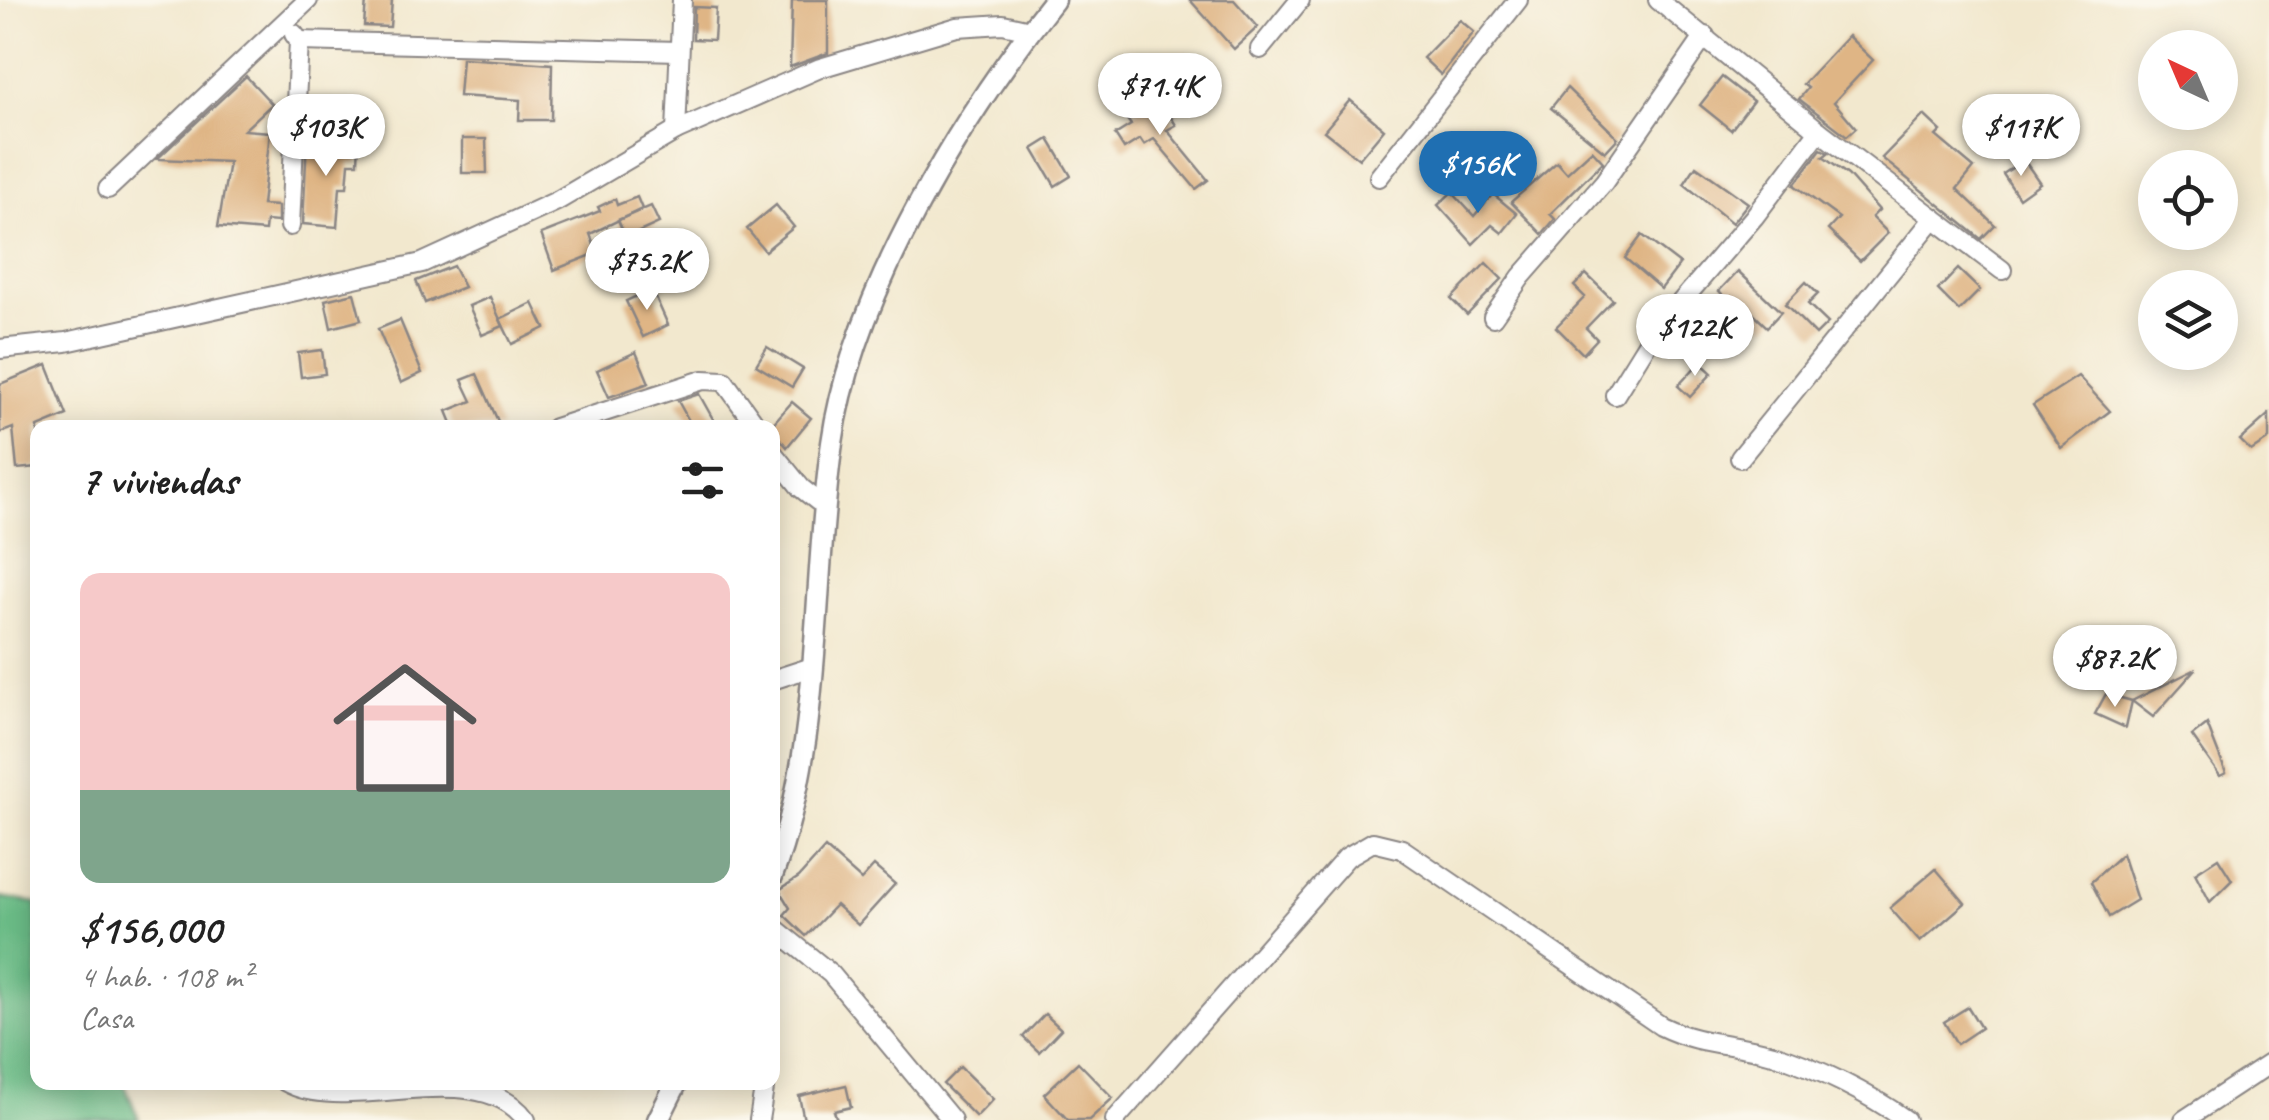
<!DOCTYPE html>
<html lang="es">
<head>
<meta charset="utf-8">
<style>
	:root { --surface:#fff; --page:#f6f6f6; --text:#222; --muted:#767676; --line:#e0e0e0; --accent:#1f6fb2 }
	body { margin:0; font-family:Caveat,sans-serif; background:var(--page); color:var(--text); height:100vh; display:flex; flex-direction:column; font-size:38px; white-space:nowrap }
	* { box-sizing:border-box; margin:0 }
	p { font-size:32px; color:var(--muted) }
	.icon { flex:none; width:55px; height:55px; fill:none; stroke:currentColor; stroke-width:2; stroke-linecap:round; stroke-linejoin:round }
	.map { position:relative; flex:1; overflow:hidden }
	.sheet { position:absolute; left:30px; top:420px; width:750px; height:670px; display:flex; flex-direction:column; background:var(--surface); border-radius:20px; box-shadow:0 5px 25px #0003 }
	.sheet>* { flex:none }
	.needle { width:65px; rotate:316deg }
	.buttons { position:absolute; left:2138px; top:30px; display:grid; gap:20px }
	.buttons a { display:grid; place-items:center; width:100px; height:100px; border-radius:50%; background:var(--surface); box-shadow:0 5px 25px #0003; font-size:50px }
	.price { position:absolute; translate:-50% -85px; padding:0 22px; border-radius:35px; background:#fff; color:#222; font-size:32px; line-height:65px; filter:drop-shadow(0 2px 5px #0008) }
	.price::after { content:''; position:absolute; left:50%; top:60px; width:30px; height:22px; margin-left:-15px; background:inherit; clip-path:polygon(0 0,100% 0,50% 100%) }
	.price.on { background:var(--accent); color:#fff }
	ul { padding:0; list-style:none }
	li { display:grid; align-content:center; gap:20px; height:530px; padding:0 50px }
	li+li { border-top:2px solid var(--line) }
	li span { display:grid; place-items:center; height:310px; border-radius:20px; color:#555 }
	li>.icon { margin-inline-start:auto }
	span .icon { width:180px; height:180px; fill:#fffc; stroke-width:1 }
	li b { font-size:42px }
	h2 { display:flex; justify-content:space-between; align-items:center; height:120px; padding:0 50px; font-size:42px }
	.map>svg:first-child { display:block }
	.forest { fill:#6abb86; stroke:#466e60; stroke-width:2.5 }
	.building { fill:#dfb585 }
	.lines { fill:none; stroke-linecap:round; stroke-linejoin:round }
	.minor-casing { stroke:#8a8584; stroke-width:22 }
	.tertiary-casing { stroke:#8a8584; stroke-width:25 }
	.minor { stroke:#fff; stroke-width:18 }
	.tertiary { stroke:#fff; stroke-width:20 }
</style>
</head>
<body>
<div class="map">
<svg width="2269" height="1120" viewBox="0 0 2269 1120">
	<rect width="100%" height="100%" fill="#fbf7ec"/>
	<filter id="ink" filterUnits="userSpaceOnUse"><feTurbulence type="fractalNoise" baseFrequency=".01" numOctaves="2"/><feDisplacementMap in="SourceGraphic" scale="20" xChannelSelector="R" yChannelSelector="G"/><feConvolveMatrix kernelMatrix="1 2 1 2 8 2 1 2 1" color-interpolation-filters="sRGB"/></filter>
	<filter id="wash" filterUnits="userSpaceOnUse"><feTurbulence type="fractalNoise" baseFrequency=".0048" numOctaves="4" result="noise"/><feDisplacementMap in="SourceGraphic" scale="40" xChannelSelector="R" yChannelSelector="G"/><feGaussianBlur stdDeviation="2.25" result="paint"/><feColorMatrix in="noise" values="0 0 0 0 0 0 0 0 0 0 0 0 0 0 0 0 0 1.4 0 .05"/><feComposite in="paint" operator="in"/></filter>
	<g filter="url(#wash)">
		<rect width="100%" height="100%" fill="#f2e8ce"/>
		<path class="forest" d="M0 897 37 903 38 1082 124 1083 139 1120H0Z"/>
		<g id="blocks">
			<g class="building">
				<path d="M366 0H392L390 27 364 26Z"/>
				<path d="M792 0H828V53L790 67Z"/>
				<path d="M1190 0H1234L1258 27 1234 49Z"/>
				<path d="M694 7 716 8 714 40 693 39Z"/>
				<path d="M1460 20 1474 32 1441 75 1423 58Z"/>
				<path d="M1848 36 1873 60 1834 102 1856 128 1847 136 1799 99 1808 88 1803 84Z"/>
				<path d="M462 58 552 64 551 120H519L520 100 459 96Z"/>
				<path d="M246 76 272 104 244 130 270 132 262 205 278 206V222L266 221 265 231 218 227 229 162 157 159Z"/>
				<path d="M1722 77 1753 101 1731 130 1700 105Z"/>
				<path d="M1567 88 1618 138 1605 152 1551 108Z"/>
				<path d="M1158 97 1176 125 1167 130 1208 180 1196 189 1154 139 1144 145 1140 139 1124 149 1115 135 1131 125 1126 118Z"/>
				<path d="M1350 100 1384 129 1359 159 1324 131Z"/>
				<path d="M1924 115 1941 131 1936 136 1974 168 1957 189 1995 225 1981 239 1882 158Z"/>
				<path d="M462 139H486L487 173H462Z"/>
				<path d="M1049 139 1071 176 1055 186 1033 149Z"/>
				<path d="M307 140 359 142 358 163H349L347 187H340L337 227 303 224Z"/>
				<path d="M1821 149 1828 153 1823 157 1848 175 1879 210 1872 217 1888 233 1860 261 1828 230 1839 218 1794 185Z"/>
				<path d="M1592 150 1603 162 1550 214 1555 219 1542 234 1511 202 1557 162 1567 173Z"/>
				<path d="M2024 160 2040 183 2019 198 2003 174Z"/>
				<path d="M1696 166 1748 203 1732 223 1684 184Z"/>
				<path d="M1452 192 1474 216 1493 194 1517 214 1502 233 1492 225 1473 244 1438 205Z"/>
				<path d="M637 197 642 209 590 234 597 253 554 270 541 234 600 211 598 207 615 199 617 205Z"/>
				<path d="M776 205 794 227 765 251 747 229Z"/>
				<path d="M651 206 659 223 626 238 618 220Z"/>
				<path d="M1642 235 1680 264 1661 289 1625 258Z"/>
				<path d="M1486 263 1502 279 1467 315 1451 299Z"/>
				<path d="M453 266 464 287 425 303 416 281Z"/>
				<path d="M1958 269 1980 290 1959 311 1938 290Z"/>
				<path d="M1738 271 1781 312 1767 327 1748 309 1742 314 1719 291Z"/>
				<path d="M1586 274 1613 300 1586 328 1597 339 1583 354 1556 327 1585 297 1574 286Z"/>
				<path d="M1806 282 1818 294 1808 304 1828 323 1816 335 1785 304Z"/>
				<path d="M652 289 668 325 643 337 626 301Z"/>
				<path d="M354 293 361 320 331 328 325 300Z"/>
				<path d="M490 297 503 326 482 335 469 306Z"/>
				<path d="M533 303 545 328 512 344 500 319Z"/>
				<path d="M400 320 422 373 401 383 378 329Z"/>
				<path d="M767 347 803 369 792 387 756 365Z"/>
				<path d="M322 350 325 374 301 377 298 353Z"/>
				<path d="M636 352 649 383 609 397 597 370Z"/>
				<path d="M1700 362 1712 373 1690 397 1678 386Z"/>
				<path d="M47 365 67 415 38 427V467L17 469 13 428 0 433V384Z"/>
				<path d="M477 374 501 428H454L447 411 472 401 462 380Z"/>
				<path d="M2078 376 2110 411 2061 448 2033 405Z"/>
				<path d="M699 394 718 428H693L678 401Z"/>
				<path d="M792 402 811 418 787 447 770 427Z"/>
				<path d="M2269 414V439L2251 451 2240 440Z"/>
				<path d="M2196 669 2153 717 2132 701Z"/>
				<path d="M2106 694 2132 701 2126 728 2095 714Z"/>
				<path d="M2207 724 2226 773 2220 776 2192 736Z"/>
				<path d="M825 848 861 880 874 866 895 884 858 925 836 905 806 936 784 915 790 908 779 890 799 877Z"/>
				<path d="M2122 854 2137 900 2109 917 2091 882Z"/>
				<path d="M2218 858 2232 880 2210 902 2195 873Z"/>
				<path d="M1936 869 1965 903 1920 942 1890 908Z"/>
				<path d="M1968 1007 1981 1028 1957 1044 1944 1022Z"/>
				<path d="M1045 1014 1061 1029 1039 1052 1023 1037Z"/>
				<path d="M1078 1062 1113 1098 1089 1120H1068L1044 1094Z"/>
				<path d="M960 1067 993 1099 976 1117 943 1084Z"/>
				<path d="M846 1085 851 1107 834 1111 837 1120H804L799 1096Z"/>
			</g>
		</g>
	</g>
	<g filter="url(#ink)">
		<use href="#blocks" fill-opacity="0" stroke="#8a8584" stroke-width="2.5"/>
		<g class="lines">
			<defs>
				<g id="minor">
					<path d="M1658 0 1819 131 2002 270"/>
					<path d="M299 41 679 51"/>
					<path d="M1260 49 1300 0"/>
					<path d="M676 131 682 0"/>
					<path d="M1379 177 1518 0"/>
					<path d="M108 189 308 0"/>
					<path d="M290 226 299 41 294 34"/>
					<path d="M1493 317 1521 277 1604 182 1705 36"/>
					<path d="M0 349 66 342 422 263 557 201 676 131 820 68 957 27 1003 24 1030 30"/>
					<path d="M1615 395 1651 337 1754 217 1819 131"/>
					<path d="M555 428 703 380 724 381 758 428"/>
					<path d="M772 452 801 488 824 506"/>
					<path d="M1740 458 1934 218"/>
					<path d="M772 680 812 667"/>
					<path d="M772 926 831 974 952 1120"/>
					<path d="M286 1082C347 1117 479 1053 526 1120"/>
					<path d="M759 1120 765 1082"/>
					<path d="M1115 1120 1347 857 1373 842 1402 849 1661 1026C1702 1046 1732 1042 1773 1054 1818 1068 1868 1093 1906 1120"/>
					<path d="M2184 1120 2269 1064"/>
				</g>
				<g id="tertiary">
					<path d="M772 876C824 738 811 587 832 443 853 294 961 117 1054 0"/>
					<path d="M658 1120 677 1082"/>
				</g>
			</defs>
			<use href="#minor" class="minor-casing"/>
			<use href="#tertiary" class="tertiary-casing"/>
			<use href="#minor" class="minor"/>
			<use href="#tertiary" class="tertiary"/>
		</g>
	</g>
</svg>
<div class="buttons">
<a><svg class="needle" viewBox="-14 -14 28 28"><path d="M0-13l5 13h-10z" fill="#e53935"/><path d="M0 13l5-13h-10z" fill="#767676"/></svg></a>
<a><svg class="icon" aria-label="locate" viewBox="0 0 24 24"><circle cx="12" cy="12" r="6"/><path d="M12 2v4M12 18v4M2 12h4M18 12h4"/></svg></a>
<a><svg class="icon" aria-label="layers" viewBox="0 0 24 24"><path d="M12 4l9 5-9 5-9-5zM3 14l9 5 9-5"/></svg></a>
</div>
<b class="price" style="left:1160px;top:138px">$71.4K</b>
<b class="price" style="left:326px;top:179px">$103K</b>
<b class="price" style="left:2021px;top:179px">$117K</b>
<b class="price on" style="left:1478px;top:216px">$156K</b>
<b class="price" style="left:647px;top:313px">$75.2K</b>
<b class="price" style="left:1695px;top:379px">$122K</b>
<b class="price" style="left:2115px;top:710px">$87.2K</b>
<section class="sheet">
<h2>7 viviendas<svg class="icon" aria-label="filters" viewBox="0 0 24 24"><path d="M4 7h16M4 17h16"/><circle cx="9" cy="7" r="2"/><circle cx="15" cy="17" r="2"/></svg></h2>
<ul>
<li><span style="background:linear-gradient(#f6c9c9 70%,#7fa58c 0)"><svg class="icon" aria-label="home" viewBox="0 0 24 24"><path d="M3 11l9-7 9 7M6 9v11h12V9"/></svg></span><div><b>$156,000</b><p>4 hab. · 108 m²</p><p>Casa</p></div></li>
</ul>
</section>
</div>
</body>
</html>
